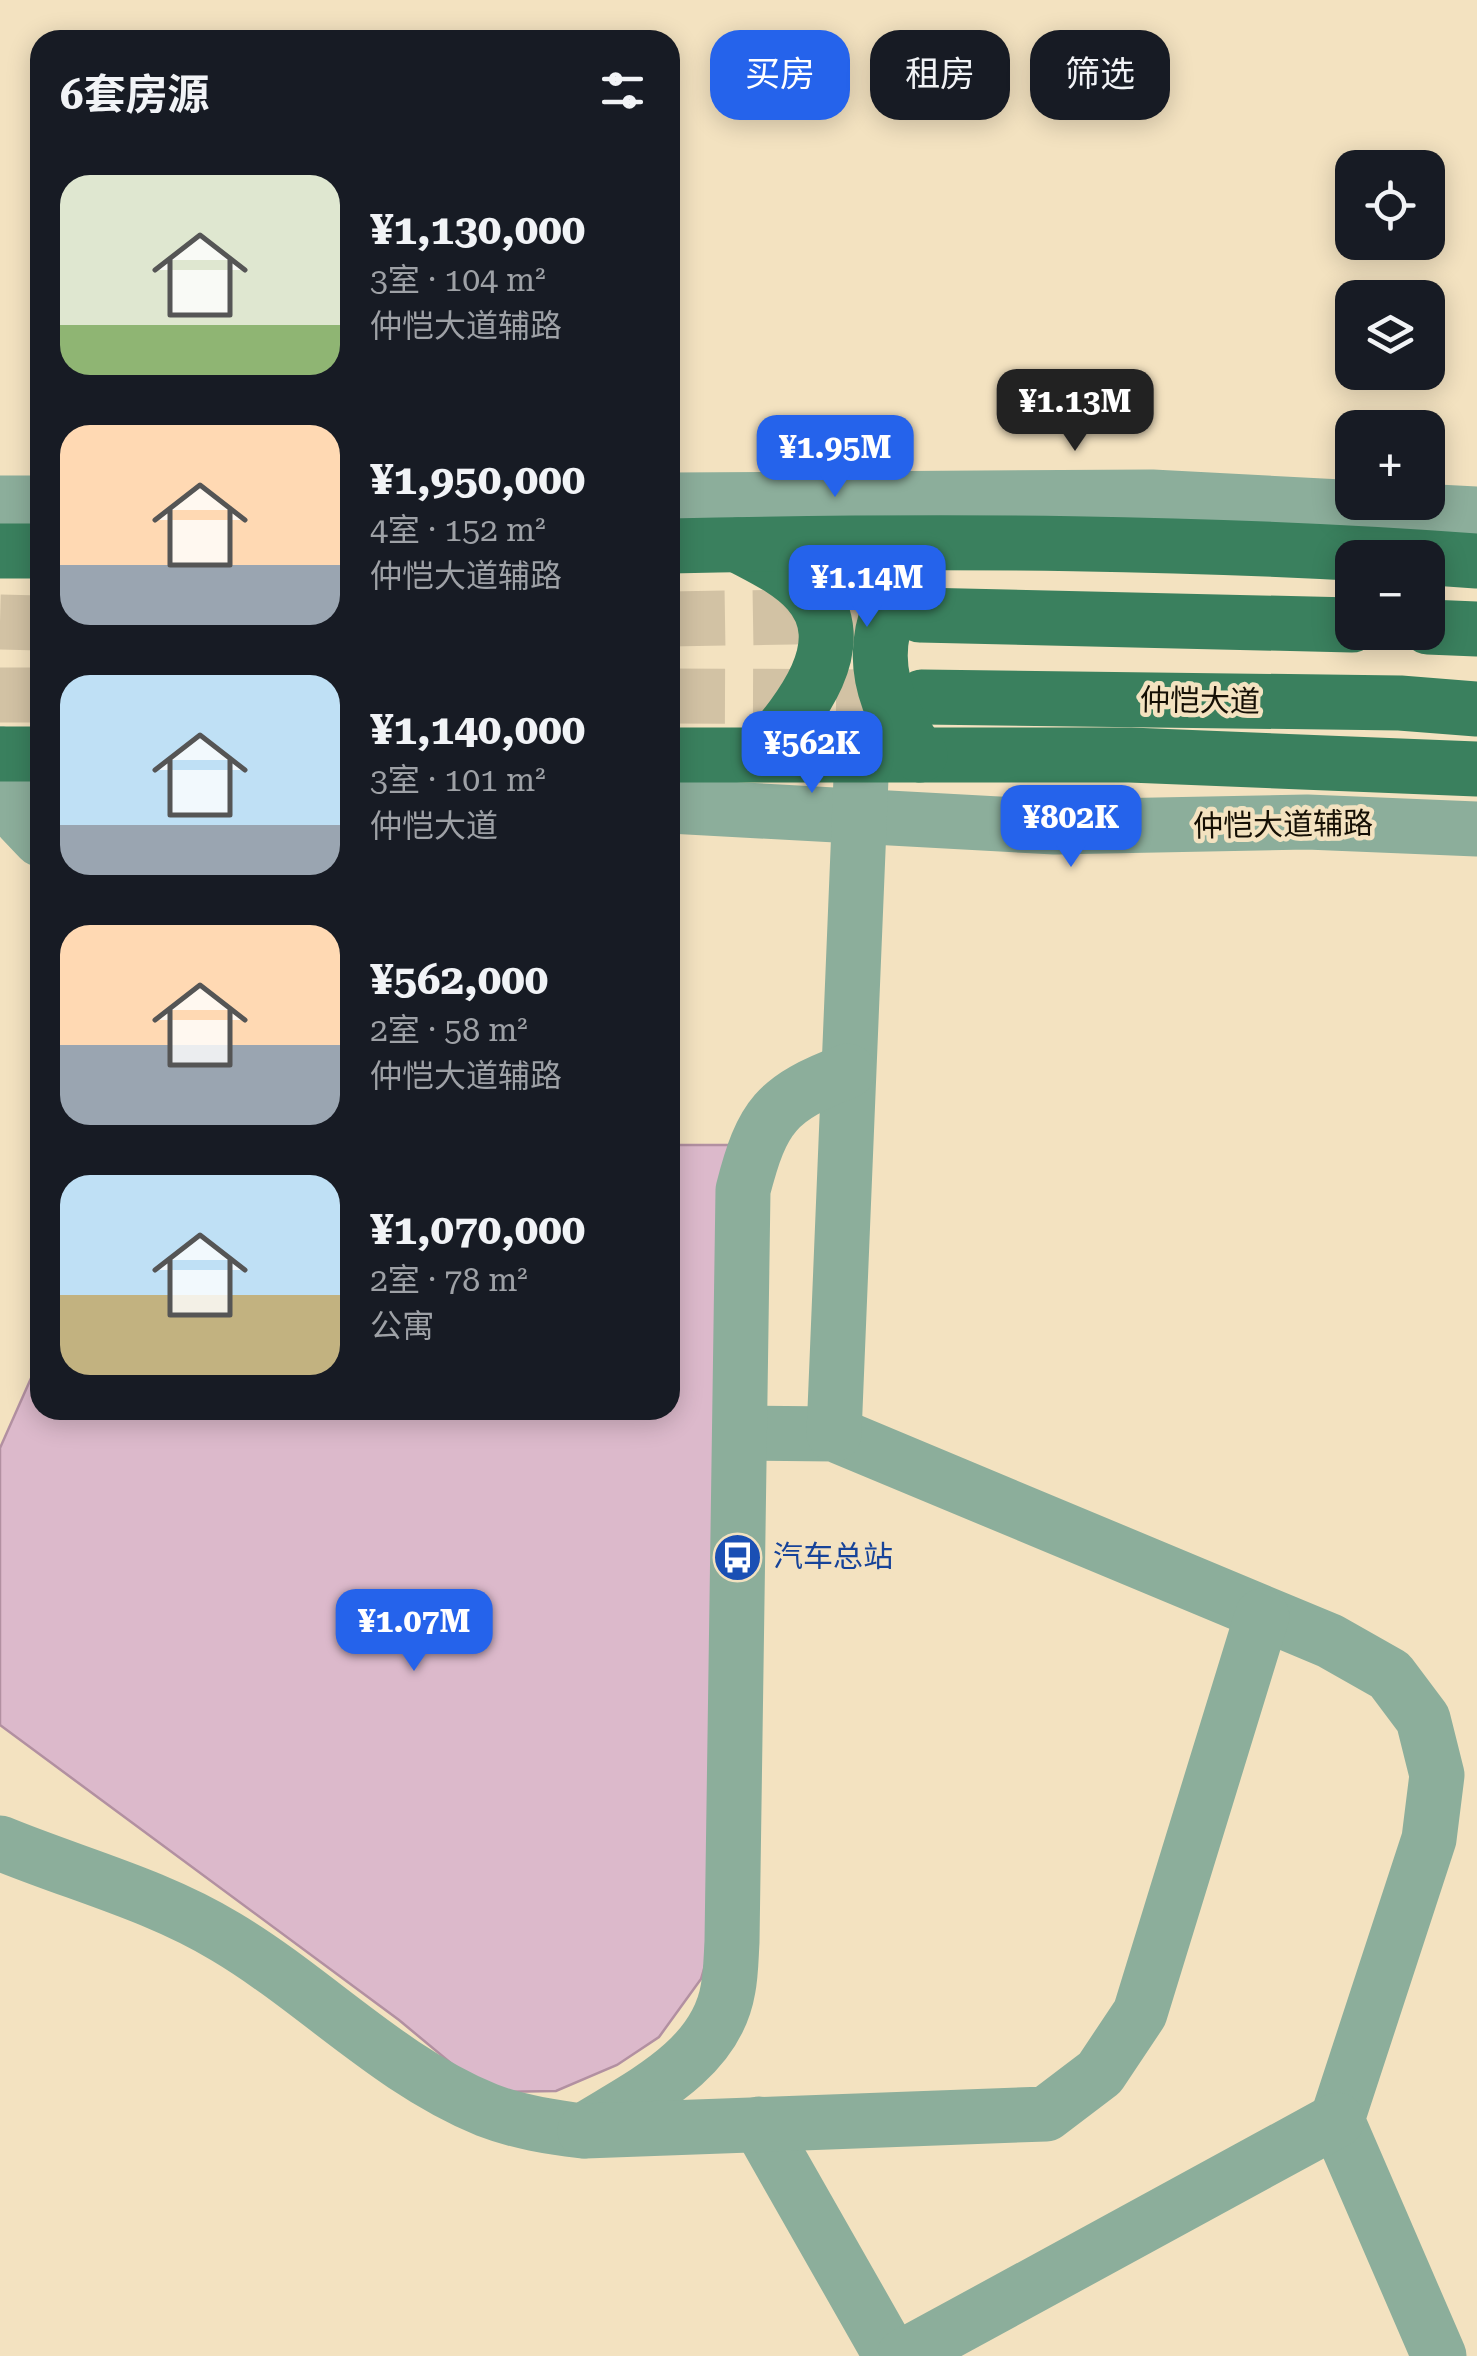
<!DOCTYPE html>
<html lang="zh">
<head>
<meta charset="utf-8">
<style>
	:root { --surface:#171b24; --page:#242831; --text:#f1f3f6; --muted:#9ea1a6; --accent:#2563eb }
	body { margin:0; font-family:"Roboto Serif","Noto Sans SC",serif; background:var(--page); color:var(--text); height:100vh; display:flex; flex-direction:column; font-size:38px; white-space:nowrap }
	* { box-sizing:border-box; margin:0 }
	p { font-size:32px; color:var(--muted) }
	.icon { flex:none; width:55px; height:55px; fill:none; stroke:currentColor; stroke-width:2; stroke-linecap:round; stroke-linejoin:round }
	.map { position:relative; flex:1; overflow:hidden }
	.details { position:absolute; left:30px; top:30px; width:650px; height:1390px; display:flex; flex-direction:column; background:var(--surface); border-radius:30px; box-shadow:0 5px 25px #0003 }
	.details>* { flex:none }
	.banner { position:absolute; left:710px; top:30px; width:615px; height:90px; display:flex; gap:20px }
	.buttons { position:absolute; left:1335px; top:150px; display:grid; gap:20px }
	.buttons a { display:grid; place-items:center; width:110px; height:110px; border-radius:20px; background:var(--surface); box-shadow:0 5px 25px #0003; font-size:50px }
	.price { position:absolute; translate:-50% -85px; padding:0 22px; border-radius:20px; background:var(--accent); color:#fff; font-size:32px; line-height:65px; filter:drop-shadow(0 2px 5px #0008) }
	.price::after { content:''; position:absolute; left:50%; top:60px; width:30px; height:22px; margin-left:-15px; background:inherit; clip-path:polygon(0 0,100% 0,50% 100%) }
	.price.current { background:#222; color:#fff }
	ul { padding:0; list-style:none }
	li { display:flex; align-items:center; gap:30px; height:250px; padding:0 30px }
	li span { display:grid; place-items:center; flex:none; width:280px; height:200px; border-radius:30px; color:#555 }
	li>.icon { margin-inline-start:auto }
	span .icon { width:120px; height:120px; fill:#fffc; stroke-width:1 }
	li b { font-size:42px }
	h2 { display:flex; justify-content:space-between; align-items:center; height:120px; padding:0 30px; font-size:42px }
	.pill { padding:0 35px; border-radius:30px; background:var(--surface); box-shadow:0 5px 25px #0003; font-size:35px; line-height:90px }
	.pill.current { background:var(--accent); color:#fff }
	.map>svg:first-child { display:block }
	.building { fill:#dcb9cb; stroke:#b290a1; stroke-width:2.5 }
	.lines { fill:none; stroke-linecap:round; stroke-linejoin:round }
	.major-tunnel { stroke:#d2c2a4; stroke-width:55; stroke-dasharray:55 28; stroke-linecap:butt }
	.minor { stroke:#8cae9b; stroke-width:55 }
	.major { stroke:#3a805e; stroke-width:55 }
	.labels { text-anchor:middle; stroke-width:9; stroke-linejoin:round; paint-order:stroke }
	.street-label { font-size:30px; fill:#150f04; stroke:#f3e2c0 }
	.transit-label { font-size:30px; fill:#164399; stroke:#f3e2c0; text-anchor:start }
</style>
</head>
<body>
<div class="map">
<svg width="1477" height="2356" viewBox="0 0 1477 2356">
	<rect width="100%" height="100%" fill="#f3e2c0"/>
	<g class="building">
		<path d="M34 883H40V1017H33Z"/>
		<path d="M670 1145H741L720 1915 701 1979 659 2037 617 2065 556 2091 495 2092 458 2069 399 2020 0 1725V1448L40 1358V1410H670Z"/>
	</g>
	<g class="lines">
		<g class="major-tunnel">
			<path d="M670 619 920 615"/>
			<path d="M0 622 40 623"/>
			<path d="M0 695H40"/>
			<path d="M670 696 922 697"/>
		</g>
		<g class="minor">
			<path d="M670 500 1152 497 1477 514"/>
			<path d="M0 503H40"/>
			<path d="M1 754 21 819 40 839"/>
			<path d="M670 806 1055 827 1307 822 1477 829"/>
			<path d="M740 1433 834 1434 1330 1641 1390 1675 1423 1719 1437 1775 1429 1839 1337 2120 1439 2356"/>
			<path d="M834 1434 861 778"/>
			<path d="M0 1843C75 1874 155 1894 226 1937 315 1990 389 2070 487 2110 518 2122 550 2127 583 2131 639 2096 716 2061 728 1989 731 1974 731 1958 732 1942L743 1190C762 1116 776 1098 848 1071"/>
			<path d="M759 2124 891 2356"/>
			<path d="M585 2131 1046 2114 1100 2073 1140 2013 1262 1616"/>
			<path d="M904 2356 1337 2120"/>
		</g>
		<g class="major">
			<path d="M738 545C762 558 789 570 808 591 856 645 798 712 763 753"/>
			<path d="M670 546C939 540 1208 541 1477 561"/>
			<path d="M0 551H40"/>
			<path d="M920 615 1352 625"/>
			<path d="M1428 627 1477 629"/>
			<path d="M922 697 1400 703 1477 709"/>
			<path d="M0 754H40"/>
			<path d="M670 755H1130L1477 769"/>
			<path d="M920 755C868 687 866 625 920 558"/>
		</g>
	</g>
	<defs>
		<symbol id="bus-disc" viewBox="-11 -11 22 22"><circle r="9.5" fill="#1a4fb4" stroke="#f3e2c0"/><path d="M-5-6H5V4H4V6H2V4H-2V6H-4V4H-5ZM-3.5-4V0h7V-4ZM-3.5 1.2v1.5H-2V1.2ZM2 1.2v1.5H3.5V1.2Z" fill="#fff"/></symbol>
	</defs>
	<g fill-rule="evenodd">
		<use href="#bus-disc" x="710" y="1530" width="55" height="55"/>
	</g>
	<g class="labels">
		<g class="street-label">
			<text transform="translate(1200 701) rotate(1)" y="10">仲恺大道</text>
			<text transform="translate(1283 825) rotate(-1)" y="10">仲恺大道辅路</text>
		</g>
		<g class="transit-label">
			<text x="773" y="1567">汽车总站</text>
		</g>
	</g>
</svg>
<div class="buttons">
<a><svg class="icon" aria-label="locate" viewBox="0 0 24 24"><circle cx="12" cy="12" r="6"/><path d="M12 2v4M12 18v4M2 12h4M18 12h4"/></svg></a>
<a><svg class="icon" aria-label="layers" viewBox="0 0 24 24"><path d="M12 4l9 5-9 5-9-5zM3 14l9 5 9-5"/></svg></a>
<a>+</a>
<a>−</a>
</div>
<b class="price current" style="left:1075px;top:454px">¥1.13M</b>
<b class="price" style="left:835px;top:500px">¥1.95M</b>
<b class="price" style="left:867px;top:630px">¥1.14M</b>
<b class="price" style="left:812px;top:796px">¥562K</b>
<b class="price" style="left:1071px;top:870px">¥802K</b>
<b class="price" style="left:414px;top:1674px">¥1.07M</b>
<div class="banner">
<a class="pill current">买房</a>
<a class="pill">租房</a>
<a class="pill">筛选</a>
</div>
<section class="details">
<h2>6套房源<svg class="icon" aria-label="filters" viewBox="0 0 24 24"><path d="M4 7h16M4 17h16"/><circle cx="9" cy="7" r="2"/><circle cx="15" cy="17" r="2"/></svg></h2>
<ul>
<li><span style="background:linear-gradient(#dfe7d0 75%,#8fb573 0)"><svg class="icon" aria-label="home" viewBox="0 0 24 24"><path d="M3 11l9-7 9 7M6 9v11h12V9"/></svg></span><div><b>¥1,130,000</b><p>3室 · 104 m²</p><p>仲恺大道辅路</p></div></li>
<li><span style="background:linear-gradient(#ffd9b3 70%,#9aa5b1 0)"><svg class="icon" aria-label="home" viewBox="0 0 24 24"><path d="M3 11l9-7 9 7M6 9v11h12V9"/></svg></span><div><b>¥1,950,000</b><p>4室 · 152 m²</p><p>仲恺大道辅路</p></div></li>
<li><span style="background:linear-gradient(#bfe0f5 75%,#9aa5b1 0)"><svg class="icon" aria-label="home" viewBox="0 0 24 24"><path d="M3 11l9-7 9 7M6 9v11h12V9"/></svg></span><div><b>¥1,140,000</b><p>3室 · 101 m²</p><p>仲恺大道</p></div></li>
<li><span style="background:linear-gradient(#ffd9b3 60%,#9aa5b1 0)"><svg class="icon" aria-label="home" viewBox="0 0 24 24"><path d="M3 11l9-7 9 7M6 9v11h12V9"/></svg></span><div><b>¥562,000</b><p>2室 · 58 m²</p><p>仲恺大道辅路</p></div></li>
<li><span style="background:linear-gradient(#bfe0f5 60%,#c2b280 0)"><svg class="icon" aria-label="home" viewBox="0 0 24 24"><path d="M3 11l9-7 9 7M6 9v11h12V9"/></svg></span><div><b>¥1,070,000</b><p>2室 · 78 m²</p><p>公寓</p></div></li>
</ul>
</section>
</div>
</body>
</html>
